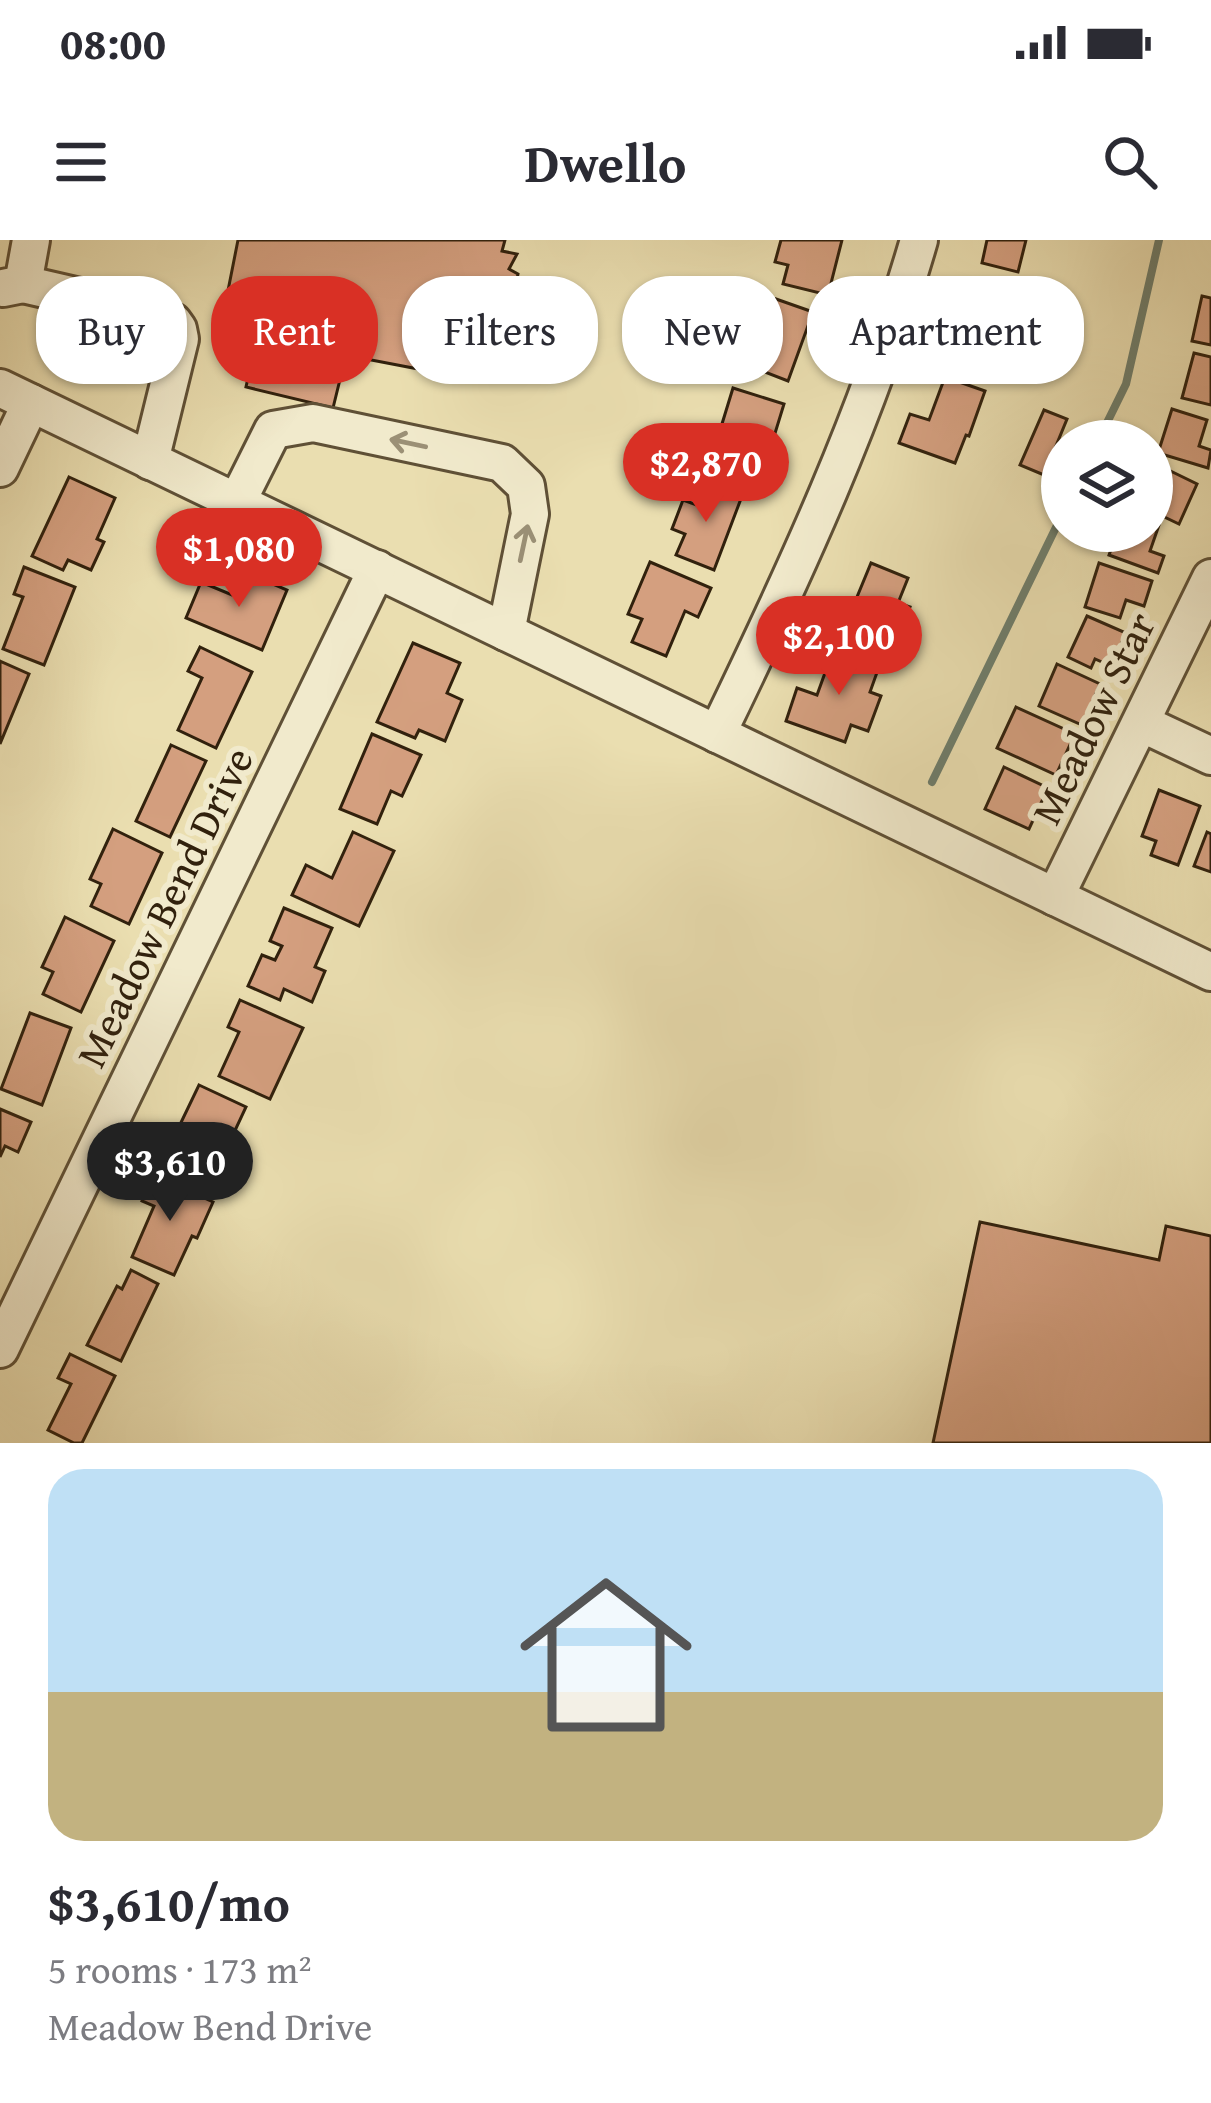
<!DOCTYPE html>
<html lang="en">
<head>
<meta charset="utf-8">
<style>
	:root { --surface:#fff; --page:#f2f2f3; --text:#2b2b33; --muted:#7c7c81; --line:#e1e1e2; --accent:#d93025 }
	body { margin:0; font-family:"Gentium Book Plus",serif; background:var(--page); color:var(--text); height:100vh; display:flex; flex-direction:column; font-size:45px; white-space:nowrap }
	* { box-sizing:border-box; margin:0 }
	p { font-size:39px; color:var(--muted) }
	.icon { flex:none; width:66px; height:66px; fill:none; stroke:currentColor; stroke-width:2; stroke-linecap:round; stroke-linejoin:round }
	.map { position:relative; height:1203px; overflow:hidden }
	.drawer { display:flex; flex-direction:column; background:var(--surface); flex:1 }
	.drawer>* { flex:none }
	.guide { position:absolute; left:36px; top:36px; width:1140px; height:108px; display:flex; gap:24px }
	.tools { position:absolute; left:1041px; top:180px; display:grid; gap:24px }
	.tools a { display:grid; place-items:center; width:132px; height:132px; border-radius:50%; background:var(--surface); box-shadow:0 3px 9px #0004; font-size:60px }
	.price { position:absolute; translate:-50% -102px; padding:0 27px; border-radius:42px; background:var(--accent); color:#fff; font-size:39px; line-height:78px; filter:drop-shadow(0 3px 6px #0008) }
	.price::after { content:''; position:absolute; left:50%; top:72px; width:36px; height:27px; margin-left:-18px; background:inherit; clip-path:polygon(0 0,100% 0,50% 100%) }
	.price.on { background:#222; color:#fff }
	ul { padding:0; list-style:none }
	li { display:grid; align-content:center; gap:24px; height:636px; padding:0 48px }
	li+li { border-top:3px solid var(--line) }
	li span { display:grid; place-items:center; height:372px; border-radius:36px; color:#555 }
	li>.icon { margin-inline-start:auto }
	span .icon { width:216px; height:216px; fill:#fffc; stroke-width:1 }
	li b { font-size:51px }
	.chip { padding:0 42px; border-radius:48px; background:var(--surface); box-shadow:0 3px 9px #0004; font-size:42px; line-height:108px }
	.chip.on { background:var(--accent); color:#fff }
	.status { display:flex; justify-content:space-between; align-items:center; height:84px; padding:0 60px; background:var(--surface); direction:ltr }
	.status svg { height:33px; fill:currentColor }
	header { display:flex; justify-content:space-between; align-items:center; height:156px; padding:0 48px; background:var(--surface); font-size:54px; font-weight:600 }
	.map>svg:first-child { display:block }
	.lines { fill:none; stroke-linecap:round; stroke-linejoin:round }
	.stream { stroke:#6f7e6c; stroke-width:8 }
	.building { fill:#d49f7f; stroke:#31210d; stroke-width:3 }
	.minor-casing { stroke:#5f5036; stroke-width:42 }
	.minor { stroke:#f1eacc; stroke-width:36 }
	.oneway { stroke:#9b9076 }
	.labels { text-anchor:middle; stroke-width:12; stroke-linejoin:round; paint-order:stroke }
	.street-label { font-size:42px; fill:#31210d; stroke:#f1eacc }
</style>
</head>
<body>
<div class="status"><b>08:00</b><svg viewBox="0 0 49 12"><path d="M0 12V9h3v3zM5 12V6h3v6zM10 12V3h3v9zM15 12V0h3v12zM26 1h20v11H26zM47 4h2v5h-2z"/></svg></div>
<header><svg class="icon" aria-label="menu" viewBox="0 0 24 24"><path d="M4 6h16M4 12h16M4 18h16"/></svg>Dwello<svg class="icon" aria-label="search" viewBox="0 0 24 24"><circle cx="10" cy="10" r="6"/><path d="M15 15l6 6"/></svg></header>
<div class="map">
<svg width="1211" height="1203" viewBox="0 0 1211 1203">
	<rect width="100%" height="100%" fill="#eadeb0"/>
	<filter id="stains"><feTurbulence type="fractalNoise" baseFrequency=".00167" numOctaves="4"/><feColorMatrix values="0 0 0 0 .2 0 0 0 0 .09 0 0 0 0 .02 0 0 0 .5 -.17"/></filter>
	<radialGradient id="worn" r=".72"><stop offset=".6" stop-color="#630" stop-opacity="0"/><stop offset="1" stop-color="#630" stop-opacity=".3"/></radialGradient>
	<g class="lines">
		<g class="stream">
			<path d="M1098 201 1126 144 1159 0"/>
			<path d="M932 542 1062 275"/>
		</g>
	</g>
	<g class="building">
		<path d="M238 0H505L502 11 517 14 509 29 518 34 504 107 483 103 478 130 439 123 434 132 220 91Z"/>
		<path d="M781 0H842L828 55 783 44 788 25 775 22Z"/>
		<path d="M987 0H1026L1018 32 982 23Z"/>
		<path d="M975 44 1013 56 1005 82 1016 85 1010 105 997 101 991 123 932 105 940 80 962 87Z"/>
		<path d="M1202 56 1211 58V105L1192 101Z"/>
		<path d="M776 59 813 72 788 141 752 127 761 104 748 99 756 77 768 82Z"/>
		<path d="M256 102 344 123 333 168 246 147Z"/>
		<path d="M1194 113 1211 117V165L1182 158Z"/>
		<path d="M945 137 985 151 969 196 966 195 955 223 899 203 910 174 929 180Z"/>
		<path d="M733 148 784 164 761 239 710 223Z"/>
		<path d="M1172 169 1207 180 1199 206 1211 210 1208 228 1158 213Z"/>
		<path d="M1044 170 1067 179 1044 235 1020 225Z"/>
		<path d="M1152 222 1197 244 1179 284 1152 271Z"/>
		<path d="M69 237 115 258 97 299 104 302 91 330 68 320 63 330 32 316Z"/>
		<path d="M706 242 742 256 714 330 676 315 685 294 672 289 683 260 697 265Z"/>
		<path d="M1152 282 1159 285 1150 311 1164 316 1158 333 1109 315 1118 291H1152Z"/>
		<path d="M650 322 711 348 698 377 685 371 666 416 632 402 642 379 628 374Z"/>
		<path d="M871 323 908 338 898 363 910 367 903 385 890 379 879 406 843 391Z"/>
		<path d="M1099 323 1152 341 1144 366 1126 360 1120 378 1085 367Z"/>
		<path d="M24 327 75 347 44 425 3 409 23 357 14 354Z"/>
		<path d="M247 333 287 350 262 410 186 378 201 342 237 357Z"/>
		<path d="M1087 376 1126 393 1111 426 1095 419 1091 428 1068 417Z"/>
		<path d="M413 403 460 423 447 453 462 460 445 501 419 490 415 498 377 482Z"/>
		<path d="M200 407 252 432 216 508 178 490 202 438 188 431Z"/>
		<path d="M834 408 880 424 870 452 881 456 868 491 851 485 845 502 786 481 797 448 817 455Z"/>
		<path d="M0 421 29 434 0 504Z"/>
		<path d="M1057 424 1100 444 1082 485 1039 466Z"/>
		<path d="M1016 467 1075 494 1056 535 997 508Z"/>
		<path d="M372 494 421 515 402 556 391 551 377 584 340 569Z"/>
		<path d="M171 505 206 521 170 597 136 581Z"/>
		<path d="M1004 527 1048 548 1029 589 985 569Z"/>
		<path d="M1159 550 1200 566 1178 625 1151 615 1156 601 1142 596Z"/>
		<path d="M113 589 162 613 129 684 91 666 101 644 90 639Z"/>
		<path d="M353 592 394 611 359 686 292 655 306 625 332 638Z"/>
		<path d="M1207 592 1211 594V632L1194 626Z"/>
		<path d="M284 668 332 688 315 727 325 731 312 762 284 749 280 760 248 746 262 715 275 720 282 706 270 701Z"/>
		<path d="M65 677 114 701 81 772 43 754 53 732 42 727Z"/>
		<path d="M240 760 303 788 270 859 219 836 239 792 228 787Z"/>
		<path d="M30 773 71 788 42 865 1 849Z"/>
		<path d="M199 845 246 867 210 944 162 922Z"/>
		<path d="M0 869 31 882 18 912 5 906 0 917Z"/>
		<path d="M153 935 213 962 197 998 192 996 174 1035 132 1017 154 966 142 961Z"/>
		<path d="M980 982 1159 1020 1166 986 1211 996V1203H933Z"/>
		<path d="M131 1030 158 1044 121 1121 87 1105 117 1046 122 1049Z"/>
		<path d="M70 1114 115 1136 82 1203H74L48 1190 71 1144 58 1138Z"/>
	</g>
	<g class="lines">
		<defs>
			<g id="minor">
				<path d="M23 44 149 73 173 82 178 89 180 99 150 221"/>
				<path d="M3 48 23 44 31 0"/>
				<path d="M0 148 1211 732"/>
				<path d="M0 228 31 163"/>
				<path d="M237 262 273 190 313 183 502 223 526 246 530 274 506 392"/>
				<path d="M1141 483 1211 516"/>
				<path d="M717 494C795 333 869 173 919 0"/>
				<path d="M1055 657 1211 338"/>
				<path d="M0 1109 377 329"/>
			</g>
		</defs>
		<use href="#minor" class="minor-casing"/>
		<use href="#minor" class="minor"/>
	</g>
	<defs><path id="oneway-shaft" d="M-6 0H5M1.5-3L5.5 0L1.5 3" fill="none" stroke-width="1.6" stroke-linecap="round" stroke-linejoin="round" transform="scale(3)"/></defs>
	<g class="oneway">
		<use href="#oneway-shaft" transform="translate(408 203) rotate(-168)"/>
		<use href="#oneway-shaft" transform="translate(524 303) rotate(-78)"/>
	</g>
	<g class="labels">
		<g class="street-label">
			<text transform="translate(1093 478) rotate(-64)" y="15">Meadow Star</text>
			<text transform="translate(164 667) rotate(-64)" y="15">Meadow Bend Drive</text>
		</g>
	</g>
	<rect width="100%" height="100%" filter="url(#stains)"/>
	<rect width="100%" height="100%" fill="url(#worn)"/>
</svg>
<div class="tools">
<a><svg class="icon" aria-label="layers" viewBox="0 0 24 24"><path d="M12 4l9 5-9 5-9-5zM3 14l9 5 9-5"/></svg></a>
</div>
<b class="price" style="left:706px;top:285px">$2,870</b>
<b class="price" style="left:239px;top:370px">$1,080</b>
<b class="price" style="left:839px;top:458px">$2,100</b>
<b class="price on" style="left:170px;top:984px">$3,610</b>
<div class="guide">
<a class="chip">Buy</a>
<a class="chip on">Rent</a>
<a class="chip">Filters</a>
<a class="chip">New</a>
<a class="chip">Apartment</a>
</div>
</div>
<section class="drawer">
<ul>
<li><span style="background:linear-gradient(#bfe0f5 60%,#c2b280 0)"><svg class="icon" aria-label="home" viewBox="0 0 24 24"><path d="M3 11l9-7 9 7M6 9v11h12V9"/></svg></span><div><b>$3,610/mo</b><p>5 rooms · 173 m²</p><p>Meadow Bend Drive</p></div></li>
</ul>
</section>
</body>
</html>
